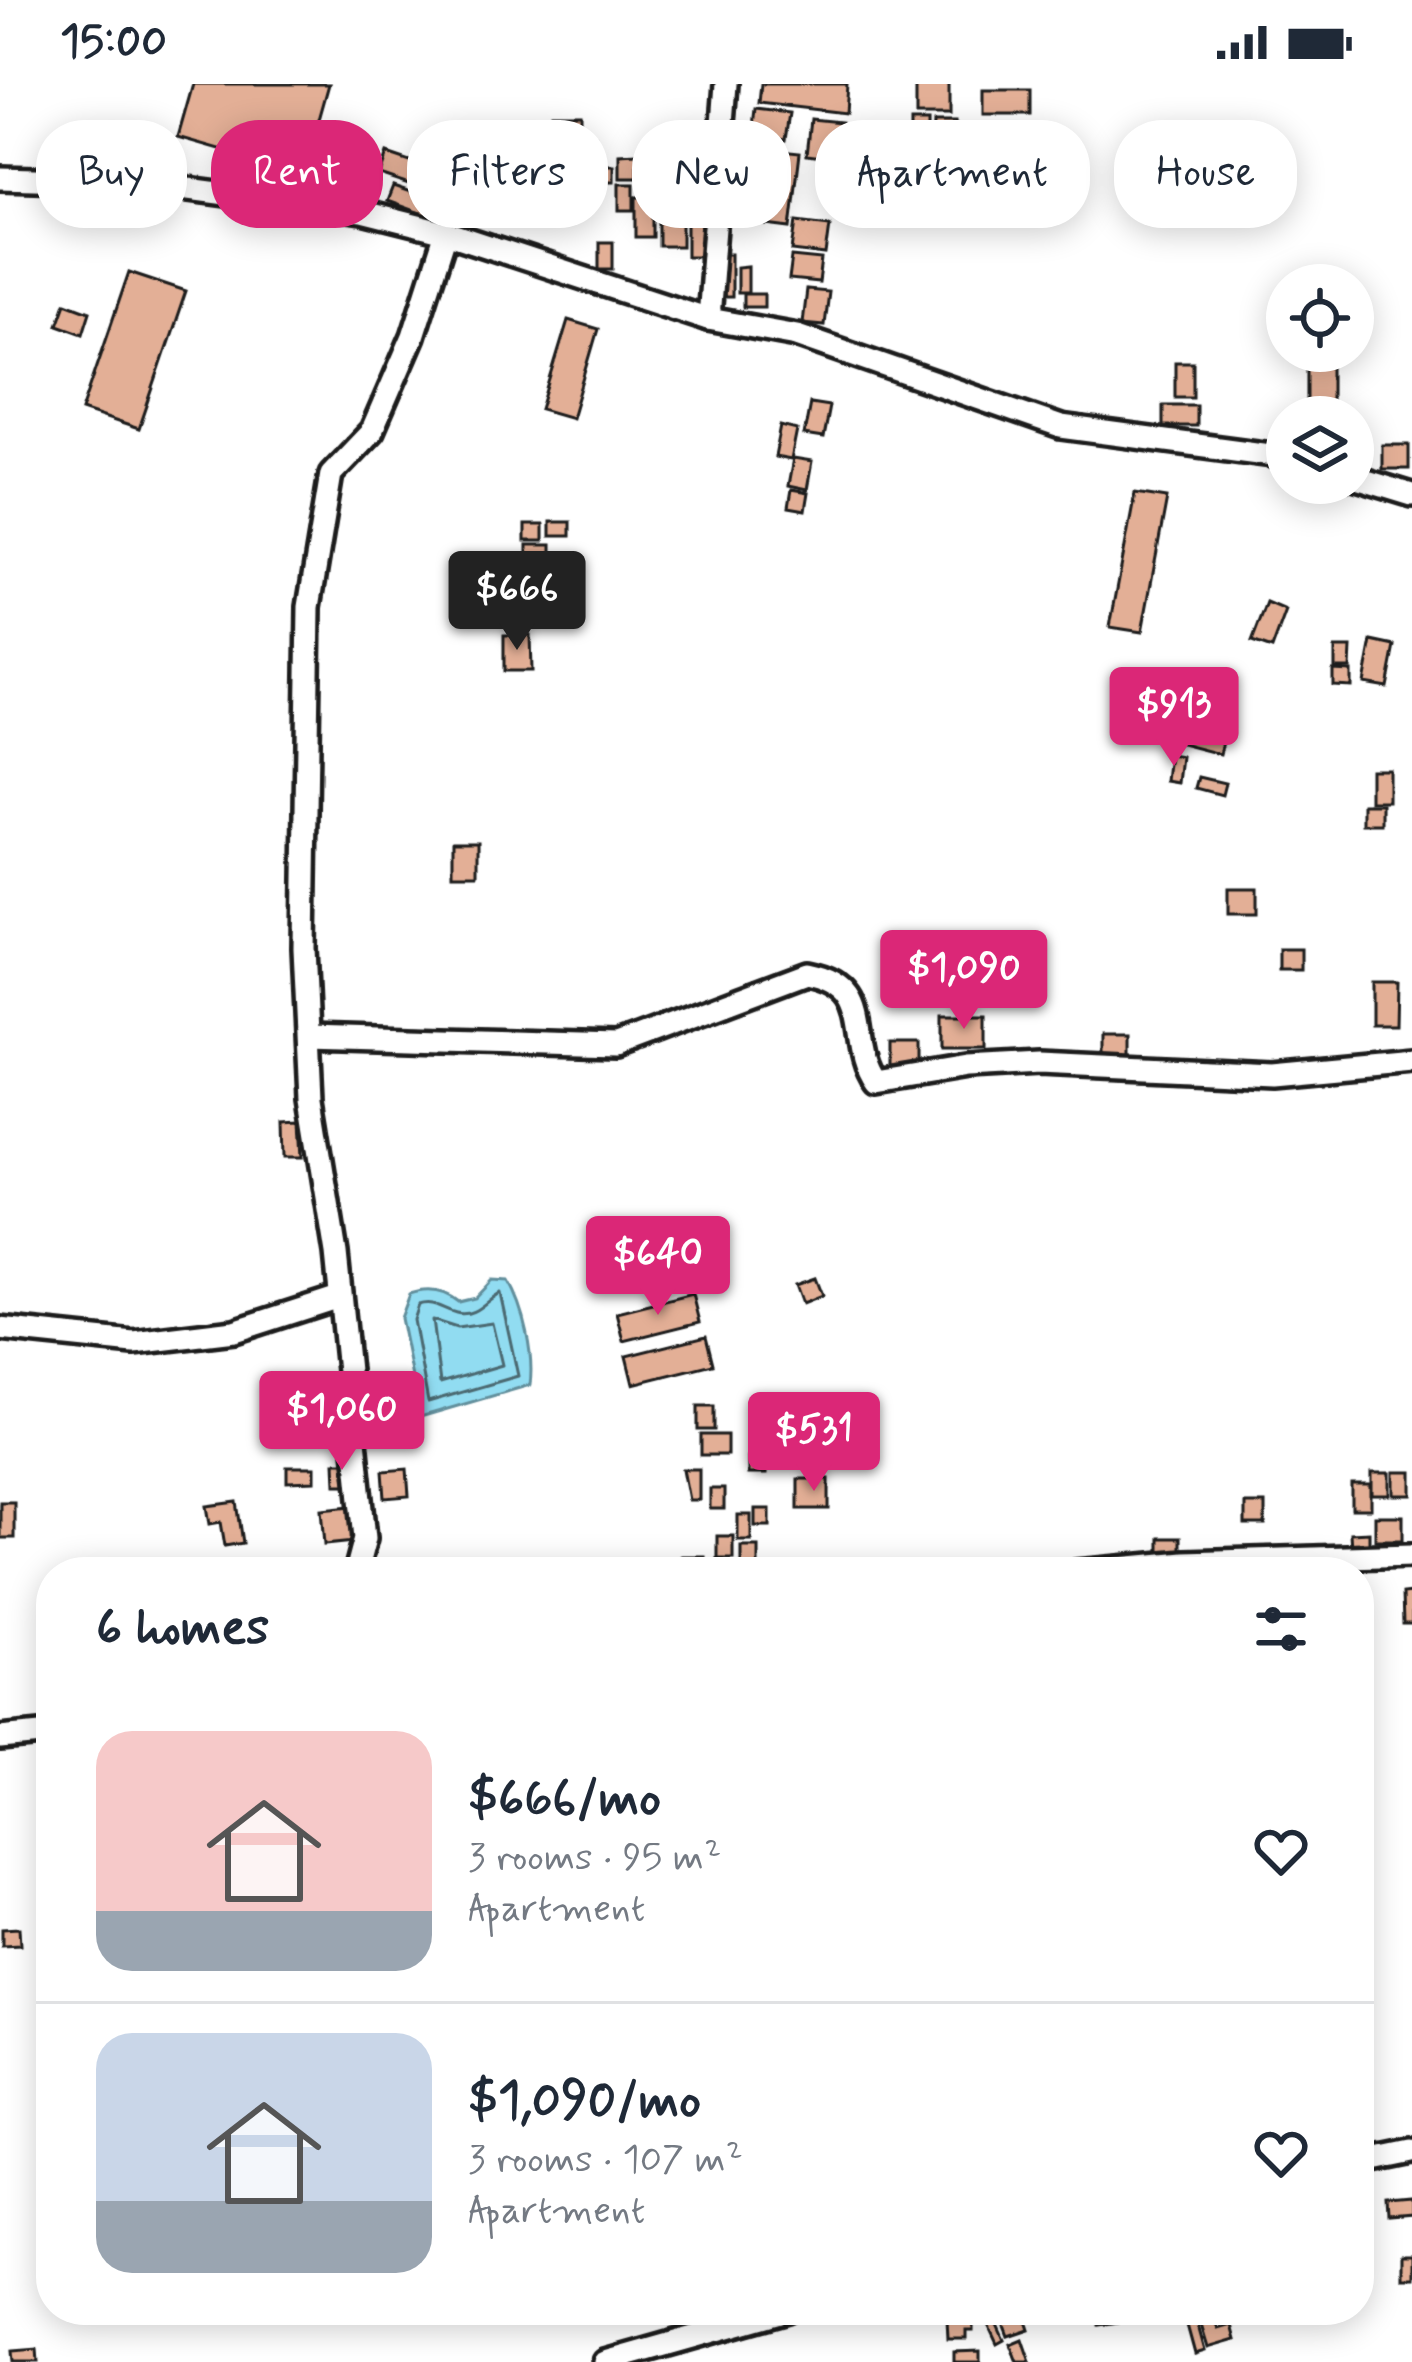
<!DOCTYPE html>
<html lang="en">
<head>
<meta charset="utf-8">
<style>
	:root { --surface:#fff; --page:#f2f2f3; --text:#1f2937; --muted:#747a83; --line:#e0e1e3; --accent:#db2777 }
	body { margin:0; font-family:Mynerve,sans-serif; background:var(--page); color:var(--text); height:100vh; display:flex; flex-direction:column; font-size:45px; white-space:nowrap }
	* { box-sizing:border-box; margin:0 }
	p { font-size:39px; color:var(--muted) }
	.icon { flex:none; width:66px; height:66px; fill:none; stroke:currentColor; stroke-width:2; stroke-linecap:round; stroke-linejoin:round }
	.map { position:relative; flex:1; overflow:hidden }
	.side { position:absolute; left:36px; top:1473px; width:1338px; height:768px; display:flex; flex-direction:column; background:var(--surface); border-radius:48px; box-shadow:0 6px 30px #0003 }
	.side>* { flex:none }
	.top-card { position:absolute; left:36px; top:36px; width:1341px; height:108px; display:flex; gap:24px }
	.controls { position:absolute; left:1266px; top:180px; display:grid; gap:24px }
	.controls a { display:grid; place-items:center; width:108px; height:108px; border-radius:50%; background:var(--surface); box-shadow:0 6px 30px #0003; font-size:60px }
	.price { position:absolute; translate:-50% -102px; padding:0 27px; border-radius:12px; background:var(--accent); color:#fff; font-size:39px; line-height:78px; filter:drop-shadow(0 3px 6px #0008) }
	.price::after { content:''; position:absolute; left:50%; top:72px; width:36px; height:27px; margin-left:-18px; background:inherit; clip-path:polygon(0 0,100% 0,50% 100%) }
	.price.on { background:#222; color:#fff }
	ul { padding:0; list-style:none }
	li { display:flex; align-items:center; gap:36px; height:300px; padding:0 60px }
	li+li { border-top:3px solid var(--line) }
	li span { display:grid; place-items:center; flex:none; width:336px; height:240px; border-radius:36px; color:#555 }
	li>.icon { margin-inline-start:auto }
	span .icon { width:144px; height:144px; fill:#fffc; stroke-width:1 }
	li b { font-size:51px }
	h2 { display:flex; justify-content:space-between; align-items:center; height:144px; padding:0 60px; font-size:51px }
	.pill { padding:0 42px; border-radius:48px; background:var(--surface); box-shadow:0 6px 30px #0003; font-size:42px; line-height:108px }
	.pill.on { background:var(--accent); color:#fff }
	.status { display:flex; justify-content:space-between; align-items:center; height:84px; padding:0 60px; background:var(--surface); direction:ltr }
	.status svg { height:33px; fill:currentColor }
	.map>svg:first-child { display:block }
	.water { fill:#91dcf1; stroke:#628f9c; stroke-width:3 }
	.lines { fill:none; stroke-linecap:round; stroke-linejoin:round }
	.shore { stroke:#4b6971; stroke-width:3 }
	.building { fill:#e3af96; stroke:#1c1c1c; stroke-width:3 }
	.minor-casing { stroke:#1c1c1c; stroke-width:30 }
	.minor { stroke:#fff; stroke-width:21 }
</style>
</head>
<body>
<div class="status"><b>15:00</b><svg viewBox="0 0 49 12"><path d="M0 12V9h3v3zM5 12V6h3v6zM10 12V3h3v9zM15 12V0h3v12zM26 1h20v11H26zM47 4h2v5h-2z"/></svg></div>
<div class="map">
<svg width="1412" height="2278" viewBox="0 0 1412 2278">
	<rect width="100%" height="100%" fill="#fff"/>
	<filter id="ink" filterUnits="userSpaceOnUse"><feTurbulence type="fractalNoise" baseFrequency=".00833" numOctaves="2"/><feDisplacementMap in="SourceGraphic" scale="24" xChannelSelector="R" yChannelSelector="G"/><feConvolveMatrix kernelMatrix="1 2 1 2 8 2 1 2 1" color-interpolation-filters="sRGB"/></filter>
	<g filter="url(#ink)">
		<path class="water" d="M492 1196 508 1197C524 1224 534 1271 530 1301L420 1333 400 1234 409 1210C427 1204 444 1206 458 1218L475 1214Z"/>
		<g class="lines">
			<g class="shore">
				<path d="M500 1209 518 1292 428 1318 413 1236 418 1221C435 1216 440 1225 456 1229 476 1234 486 1215 500 1209Z"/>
				<path d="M432 1236 457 1244 492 1239 502 1281 440 1299Z"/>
			</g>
		</g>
		<g class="building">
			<path d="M193 0H329L304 89 178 53Z"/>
			<path d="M761 0H847L845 29 759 19Z"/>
			<rect x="916" y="0" width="33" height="32"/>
			<rect x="983" y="6" width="47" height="25"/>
			<path d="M756 25 790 29 786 55 753 51Z"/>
			<rect x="551" y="29" width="29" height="17"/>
			<path d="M811 35 841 38 837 74 807 70Z"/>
			<rect x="522" y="36" width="19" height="17"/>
			<rect x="910" y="38" width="17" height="25"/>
			<path d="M933 39H955V65H932Z"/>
			<rect x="496" y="48" width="14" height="30"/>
			<rect x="570" y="52" width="25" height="26"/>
			<path d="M752 63 800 68 791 144 743 138Z"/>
			<rect x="687" y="68" width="26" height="16"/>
			<path d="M512 69H527L528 87H512Z"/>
			<path d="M386 70 448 91 442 111 379 90Z"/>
			<rect x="536" y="70" width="28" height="40"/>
			<path d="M638 70V94H620V71Z"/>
			<rect x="642" y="72" width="25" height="18"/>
			<path d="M574 82H614V98H602V107H574Z"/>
			<rect x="656" y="97" width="24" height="20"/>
			<rect x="619" y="100" width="15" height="26"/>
			<rect x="686" y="100" width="29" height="25"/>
			<path d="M393 102 434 116 428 132 387 117Z"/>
			<rect x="636" y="113" width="17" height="40"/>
			<path d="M443 117 471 127 465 144 436 133Z"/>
			<rect x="659" y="125" width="23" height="37"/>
			<rect x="687" y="137" width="22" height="35"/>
			<path d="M797 137 830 141 826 171 793 167Z"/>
			<rect x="599" y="158" width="14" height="27"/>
			<rect x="720" y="170" width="11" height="43"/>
			<path d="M792 173 822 176 819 199 789 196Z"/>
			<path d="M748 182V209H737V183Z"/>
			<path d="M129 188 186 207 139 345 82 326Z"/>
			<path d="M806 206 828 208 824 241 802 239Z"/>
			<rect x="743" y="210" width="21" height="13"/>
			<path d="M66 218 90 227 83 249 58 240Z"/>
			<path d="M568 236 598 245 572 334 541 325Z"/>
			<rect x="1175" y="278" width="18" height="35"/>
			<rect x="1307" y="282" width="24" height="39"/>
			<path d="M810 319 829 322 823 354 804 351Z"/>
			<rect x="1163" y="321" width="33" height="21"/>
			<path d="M781 342 797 346 791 376 775 373Z"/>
			<rect x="1382" y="361" width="27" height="24"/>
			<path d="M793 375 812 378 807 406 788 402Z"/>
			<path d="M791 406 808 409 805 427 788 424Z"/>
			<path d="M1135 409 1167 414 1142 548 1110 543Z"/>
			<rect x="550" y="438" width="20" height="14"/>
			<rect x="525" y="441" width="18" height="16"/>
			<rect x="527" y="461" width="24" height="20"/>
			<path d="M1267 519 1286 527 1272 565 1252 558Z"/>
			<path d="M504 551H530L531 587H504Z"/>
			<path d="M1372 557 1395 562 1387 603 1364 599Z"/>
			<path d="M1335 564H1351L1350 584H1335Z"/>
			<path d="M1333 586 1351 587V602L1333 601Z"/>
			<path d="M1177 633 1226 646 1220 670 1170 657Z"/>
			<path d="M1170 671 1182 673 1179 699 1167 697Z"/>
			<rect x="1370" y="685" width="18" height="32"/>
			<path d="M1199 693 1225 699 1222 711 1196 704Z"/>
			<rect x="1363" y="720" width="19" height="20"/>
			<rect x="453" y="757" width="25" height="33"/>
			<rect x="1228" y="804" width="29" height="26"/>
			<rect x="1279" y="865" width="22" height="21"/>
			<path d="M1372 898H1397L1396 941H1372Z"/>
			<rect x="942" y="931" width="44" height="34"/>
			<rect x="1103" y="950" width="27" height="21"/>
			<rect x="890" y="959" width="29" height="29"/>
			<path d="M301 1037 303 1073H285L284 1038Z"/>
			<path d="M815 1194 822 1212 802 1220 795 1201Z"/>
			<path d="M693 1210 700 1238 624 1257 617 1229Z"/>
			<path d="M706 1252 713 1280 633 1300 626 1272Z"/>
			<rect x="698" y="1322" width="16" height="24"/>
			<rect x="701" y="1351" width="26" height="20"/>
			<rect x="748" y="1373" width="18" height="17"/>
			<path d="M335 1378H349V1400H336Z"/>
			<path d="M287 1383H315V1397L287 1398Z"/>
			<path d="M407 1385 409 1412 385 1414 383 1387Z"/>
			<path d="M683 1385H699V1416H689Z"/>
			<rect x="1394" y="1388" width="18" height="23"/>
			<rect x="1372" y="1389" width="18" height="22"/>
			<rect x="798" y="1395" width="31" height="30"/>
			<rect x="1352" y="1401" width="19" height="24"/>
			<rect x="710" y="1405" width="14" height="20"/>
			<rect x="0" y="1418" width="14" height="36"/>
			<path d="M237 1418 243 1459 225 1462 221 1438 210 1440 207 1422Z"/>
			<rect x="1245" y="1420" width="20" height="21"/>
			<path d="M352 1422 355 1457 325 1460 322 1425Z"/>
			<rect x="755" y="1425" width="15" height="17"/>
			<rect x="738" y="1431" width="13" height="25"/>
			<rect x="1375" y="1432" width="28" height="24"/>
			<path d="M1369 1448V1463L1351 1464 1350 1449Z"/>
			<rect x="717" y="1452" width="16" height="22"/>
			<rect x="1159" y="1454" width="21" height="18"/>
			<rect x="741" y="1462" width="17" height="25"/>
			<rect x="681" y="1472" width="23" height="16"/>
			<path d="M1412 1509V1540H1403L1402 1510Z"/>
			<path d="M19 1844 20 1861 2 1862V1845Z"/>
			<path d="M1412 2117V2133L1389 2135 1388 2119Z"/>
			<rect x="1401" y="2171" width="11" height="22"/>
			<path d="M1023 2226 1029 2245 1008 2252 1000 2231Z"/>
			<path d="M1096 2226H1116L1118 2238 1099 2241Z"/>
			<path d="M1227 2226 1229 2233 1215 2237 1218 2245 1231 2241 1235 2256 1208 2264 1198 2231Z"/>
			<path d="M991 2227 1004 2256 997 2260 983 2230Z"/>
			<path d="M1194 2227 1205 2267 1195 2270 1184 2230Z"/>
			<path d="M973 2234V2247H966V2255H948L947 2235Z"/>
			<path d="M1022 2255 1030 2278H1017L1010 2260Z"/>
			<path d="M37 2265 38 2278H13L12 2267Z"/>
			<path d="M980 2267V2278H954V2268Z"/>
		</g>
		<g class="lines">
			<defs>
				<g id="minor">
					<path d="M0 94 135 98 362 128 446 149 708 235 797 251 1061 343 1287 373"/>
					<path d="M708 235 726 0"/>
					<path d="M1353 393 1412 411"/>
					<path d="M309 952 616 961 807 889C879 903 846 955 876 998L966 983 1039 979 1272 990 1412 977"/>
					<path d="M0 1245 134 1259 234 1247 339 1213"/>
					<path d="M356 1488 365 1454 336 1169 311 1014 304 864 309 523 331 390 372 347 413 252 446 149"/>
					<path d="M1077 1488 1184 1478 1412 1471"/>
					<path d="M0 1654 51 1649"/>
					<path d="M1359 2079 1412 2068"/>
					<path d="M605 2278 788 2226"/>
				</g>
			</defs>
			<use href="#minor" class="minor-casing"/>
			<use href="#minor" class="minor"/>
		</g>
	</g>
</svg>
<div class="controls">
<a><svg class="icon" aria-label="locate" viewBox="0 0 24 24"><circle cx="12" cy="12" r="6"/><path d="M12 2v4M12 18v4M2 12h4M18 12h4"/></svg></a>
<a><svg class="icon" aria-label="layers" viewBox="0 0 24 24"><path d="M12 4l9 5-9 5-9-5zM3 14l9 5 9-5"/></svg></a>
</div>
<b class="price on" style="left:517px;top:569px">$666</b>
<b class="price" style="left:1174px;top:685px">$913</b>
<b class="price" style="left:964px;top:948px">$1,090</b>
<b class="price" style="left:658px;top:1234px">$640</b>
<b class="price" style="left:342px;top:1389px">$1,060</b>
<b class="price" style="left:814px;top:1410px">$531</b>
<div class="top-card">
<a class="pill">Buy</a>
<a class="pill on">Rent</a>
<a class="pill">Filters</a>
<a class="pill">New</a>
<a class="pill">Apartment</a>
<a class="pill">House</a>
</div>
<section class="side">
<h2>6 homes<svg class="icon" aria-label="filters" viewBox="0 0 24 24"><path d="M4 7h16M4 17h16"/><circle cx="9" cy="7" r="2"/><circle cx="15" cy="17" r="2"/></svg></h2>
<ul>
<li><span style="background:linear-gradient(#f6c9c9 75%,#9aa5b1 0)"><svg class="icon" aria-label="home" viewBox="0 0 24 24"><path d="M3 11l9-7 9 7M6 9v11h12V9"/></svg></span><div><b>$666/mo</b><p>3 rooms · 95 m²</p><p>Apartment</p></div><svg class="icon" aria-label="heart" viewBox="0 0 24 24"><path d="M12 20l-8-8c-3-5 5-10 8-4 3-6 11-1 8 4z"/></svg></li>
<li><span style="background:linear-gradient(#c9d6e8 70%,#9aa5b1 0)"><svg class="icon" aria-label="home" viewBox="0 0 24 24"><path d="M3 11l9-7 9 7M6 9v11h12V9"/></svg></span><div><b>$1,090/mo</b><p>3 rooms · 107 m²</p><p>Apartment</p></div><svg class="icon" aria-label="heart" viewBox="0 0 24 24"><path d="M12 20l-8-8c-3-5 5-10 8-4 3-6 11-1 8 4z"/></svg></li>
</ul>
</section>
</div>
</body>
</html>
